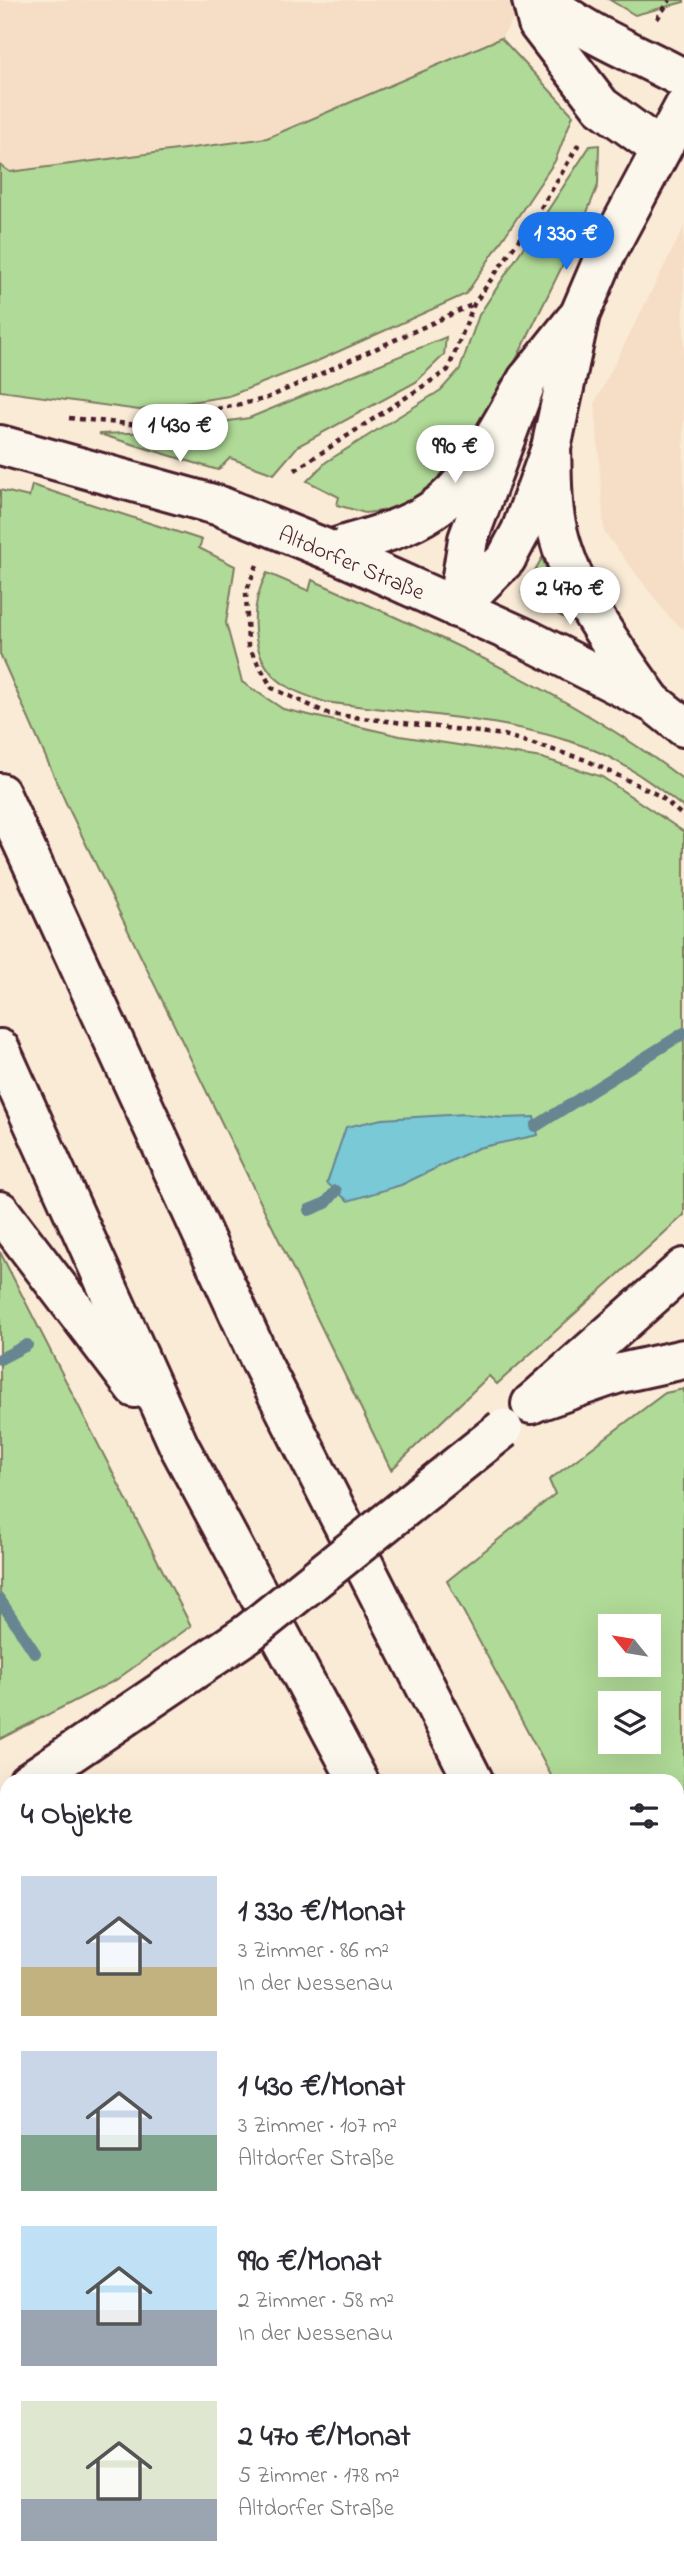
<!DOCTYPE html>
<html lang="de">
<head>
<meta charset="utf-8">
<style>
	:root { --surface:#fff; --page:#f7f7f7; --text:#2b2b33; --muted:#7c7c81; --accent:#1a73e8 }
	body { margin:0; font-family:"Indie Flower",sans-serif; background:var(--page); color:var(--text); height:100vh; display:flex; flex-direction:column; font-size:26px; white-space:nowrap }
	* { box-sizing:border-box; margin:0 }
	p { font-size:23px; color:var(--muted) }
	.icon { flex:none; width:38px; height:38px; fill:none; stroke:currentColor; stroke-width:2; stroke-linecap:round; stroke-linejoin:round }
	.map { position:relative; flex:1; overflow:hidden }
	.drawer { position:absolute; left:0px; top:1774px; width:684px; height:800px; display:flex; flex-direction:column; background:var(--surface); border-radius:21px 21px 0 0; box-shadow:0 7px 28px #0002 }
	.drawer>* { flex:none }
	.needle { width:46px; rotate:300deg }
	.tools { position:absolute; left:598px; top:1614px; display:grid; gap:14px }
	.tools a { display:grid; place-items:center; width:63px; height:63px; border-radius:0px; background:var(--surface); box-shadow:0 7px 28px #0002; font-size:35px }
	.price { position:absolute; translate:-50% -60px; padding:0 16px; border-radius:24px; background:#fff; color:#222; font-size:23px; line-height:46px; filter:drop-shadow(0 2px 4px #0008) }
	.price::after { content:''; position:absolute; left:50%; top:42px; width:21px; height:16px; margin-left:-10px; background:inherit; clip-path:polygon(0 0,100% 0,50% 100%) }
	.price.selected { background:var(--accent); color:#fff }
	ul { padding:0; list-style:none }
	li { display:flex; align-items:center; gap:21px; height:175px; padding:0 21px }
	li span { display:grid; place-items:center; flex:none; width:196px; height:140px; border-radius:0px; color:#555 }
	li>.icon { margin-inline-start:auto }
	span .icon { width:84px; height:84px; fill:#fffc; stroke-width:1 }
	li b { font-size:30px }
	h2 { display:flex; justify-content:space-between; align-items:center; height:84px; padding:0 21px; font-size:30px }
	.map>svg:first-child { display:block }
	.built { fill:#f6dec6 }
	.green { fill:#b0da97; stroke:#7d7c61; stroke-width:2; fill-rule:evenodd }
	.water { fill:#7ac9d6; stroke:#678592; stroke-width:2 }
	.lines { fill:none; stroke-linecap:round; stroke-linejoin:round }
	.stream { stroke:#678592; stroke-width:12 }
	.minor-casing { stroke:#4a1f2b; stroke-width:44 }
	.major-casing { stroke:#4a1f2b; stroke-width:44 }
	.highway-casing { stroke:#4a1f2b; stroke-width:44 }
	.path { stroke:#4a1f2b; stroke-width:4.5; stroke-dasharray:5 5; stroke-linecap:butt }
	.minor { stroke:#fbf7ec; stroke-width:38 }
	.major { stroke:#fbf7ec; stroke-width:38 }
	.highway { stroke:#fbf7ec; stroke-width:38 }
	.major-bridge-casing { stroke:#4a1f2b; stroke-width:44; stroke-linecap:butt }
	.major-bridge { stroke:#fbf7ec; stroke-width:38 }
	.labels { text-anchor:middle; stroke-width:5; stroke-linejoin:round; paint-order:stroke }
	.street-label { font-size:23px; fill:#4a1f2b; stroke:#fbf7ec }
</style>
</head>
<body>
<div class="map">
<svg width="684" height="2573" viewBox="0 0 684 2573">
	<rect width="100%" height="100%" fill="#faebd7"/>
	<filter id="ink" filterUnits="userSpaceOnUse"><feTurbulence type="fractalNoise" baseFrequency=".0143" numOctaves="2"/><feDisplacementMap in="SourceGraphic" scale="14" xChannelSelector="R" yChannelSelector="G"/><feConvolveMatrix kernelMatrix="1 2 1 2 8 2 1 2 1" color-interpolation-filters="sRGB"/></filter>
	<g filter="url(#ink)">
		<g class="built">
			<path d="M0 0H526L501 38 267 138 10 172 0 165Z"/>
			<path d="M684 227V630L668 616 604 532 595 402Z"/>
		</g>
		<g class="green">
			<path d="M610 0H684V2L635 15Z"/>
			<path d="M501 38 573 115 555 161 466 294 313 363 229 396 139 410 0 391V165L10 172 267 138Z"/>
			<path d="M599 145 598 185 579 232 479 435 442 479 398 509 365 513 337 505 339 497 307 481 326 462 441 390 460 369 479 315 590 146Z"/>
			<path d="M446 337 444 355 416 382 298 446 274 474 230 458 218 470 99 434 155 432 249 418Z"/>
			<path d="M32 485 202 540 199 548 235 566 226 623 242 682 283 709 400 736 542 758 602 777 684 832V1215L497 1384 489 1376 391 1470 66 803 0 654V490L29 497Z"/>
			<path d="M542 558 568 620 522 593Z"/>
			<path d="M267 573 309 591 312 580C438 635 575 696 684 780V808C658 787 620 760 589 748 507 717 412 714 325 702 307 696 287 690 273 675 248 647 251 602 267 573Z"/>
			<path d="M0 1252 191 1626 116 1680 0 1739Z"/>
			<path d="M684 1389V2027L677 2015V1782L554 1781 447 1581 555 1494 549 1480 665 1393ZM611 1626H649V1664H611ZM611 1703H649V1741H611Z"/>
			<path d="M7 1868V2567H219L221 2573H0V1872Z"/>
		</g>
		<path class="water" d="M465 1114 502 1118 534 1117 538 1135 478 1148 401 1185 348 1201 327 1183 346 1127 382 1119Z"/>
		<g class="lines">
			<g class="stream">
				<path d="M536 1126 684 1033"/>
				<path d="M309 1210 326 1203 336 1191"/>
				<path d="M0 1359 27 1345"/>
				<path d="M0 1600 35 1653"/>
				<path d="M0 2001 7 1997"/>
				<path d="M0 2118 7 2139"/>
				<path d="M0 2326 7 2309"/>
			</g>
			<defs>
				<g id="minor">
					<path d="M532 0 538 24 601 106 659 148"/>
					<path d="M546 0C586 36 638 53 684 79"/>
					<path d="M457 608 506 559 521 531 551 448 580 314 606 253 684 107"/>
					<path d="M457 608 468 539 527 380 575 320"/>
					<path d="M494 2567 497 2573"/>
				</g>
				<g id="major">
					<path d="M0 445 220 506"/>
					<path d="M551 448C552 471 551 496 555 519 567 587 612 645 651 700"/>
					<path d="M329 550 527 639 655 704 684 727"/>
					<path d="M329 550C363 539 401 531 431 511 475 482 500 424 527 380"/>
					<path d="M531 1404 684 1268"/>
					<path d="M28 1782 247 1634"/>
				</g>
				<g id="highway">
					<path d="M0 793 262 1364 474 1782"/>
					<path d="M0 1049 179 1446 359 1782"/>
					<path d="M0 1211 135 1388"/>
					<path d="M532 1403 616 1374 684 1359"/>
					<path d="M677 2153 684 2166"/>
					<path d="M677 2376 684 2388"/>
				</g>
			</defs>
			<use href="#minor" class="minor-casing"/>
			<use href="#major" class="major-casing"/>
			<use href="#highway" class="highway-casing"/>
			<g class="path">
				<path d="M657 19 670 0"/>
				<path d="M69 418 140 425 265 399 474 304"/>
				<path d="M295 470 448 370 474 304 541 208 580 142"/>
				<path d="M257 565 246 592 248 646 272 688 329 714 504 735 586 760 660 796 684 817"/>
			</g>
			<use href="#minor" class="minor"/>
			<use href="#major" class="major"/>
			<use href="#highway" class="highway"/>
			<defs>
				<g id="major-bridge">
					<path d="M220 506 329 550"/>
					<path d="M247 1634 503 1429"/>
				</g>
			</defs>
			<use href="#major-bridge" class="major-bridge-casing"/>
			<use href="#major-bridge" class="major-bridge"/>
		</g>
	</g>
	<g class="labels">
		<g class="street-label">
			<text transform="translate(352 562) rotate(23)" y="8">Altdorfer Straße</text>
		</g>
	</g>
</svg>
<div class="tools">
<a><svg class="needle" viewBox="-14 -14 28 28"><path d="M0-13l5 13h-10z" fill="#e53935"/><path d="M0 13l5-13h-10z" fill="#7c7c81"/></svg></a>
<a><svg class="icon" aria-label="layers" viewBox="0 0 24 24"><path d="M12 4l9 5-9 5-9-5zM3 14l9 5 9-5"/></svg></a>
</div>
<b class="price selected" style="left:566px;top:272px">1 330 €</b>
<b class="price" style="left:180px;top:464px">1 430 €</b>
<b class="price" style="left:455px;top:485px">990 €</b>
<b class="price" style="left:570px;top:627px">2 470 €</b>
<section class="drawer">
<h2>4 Objekte<svg class="icon" aria-label="filters" viewBox="0 0 24 24"><path d="M4 7h16M4 17h16"/><circle cx="9" cy="7" r="2"/><circle cx="15" cy="17" r="2"/></svg></h2>
<ul>
<li><span style="background:linear-gradient(#c9d6e8 65%,#c2b280 0)"><svg class="icon" aria-label="home" viewBox="0 0 24 24"><path d="M3 11l9-7 9 7M6 9v11h12V9"/></svg></span><div><b>1 330 €/Monat</b><p>3 Zimmer · 86 m²</p><p>In der Nessenau</p></div></li>
<li><span style="background:linear-gradient(#c9d6e8 60%,#7fa58c 0)"><svg class="icon" aria-label="home" viewBox="0 0 24 24"><path d="M3 11l9-7 9 7M6 9v11h12V9"/></svg></span><div><b>1 430 €/Monat</b><p>3 Zimmer · 107 m²</p><p>Altdorfer Straße</p></div></li>
<li><span style="background:linear-gradient(#bfe0f5 60%,#9aa5b1 0)"><svg class="icon" aria-label="home" viewBox="0 0 24 24"><path d="M3 11l9-7 9 7M6 9v11h12V9"/></svg></span><div><b>990 €/Monat</b><p>2 Zimmer · 58 m²</p><p>In der Nessenau</p></div></li>
<li><span style="background:linear-gradient(#dfe7d0 70%,#9aa5b1 0)"><svg class="icon" aria-label="home" viewBox="0 0 24 24"><path d="M3 11l9-7 9 7M6 9v11h12V9"/></svg></span><div><b>2 470 €/Monat</b><p>5 Zimmer · 178 m²</p><p>Altdorfer Straße</p></div></li>
</ul>
</section>
</div>
</body>
</html>
